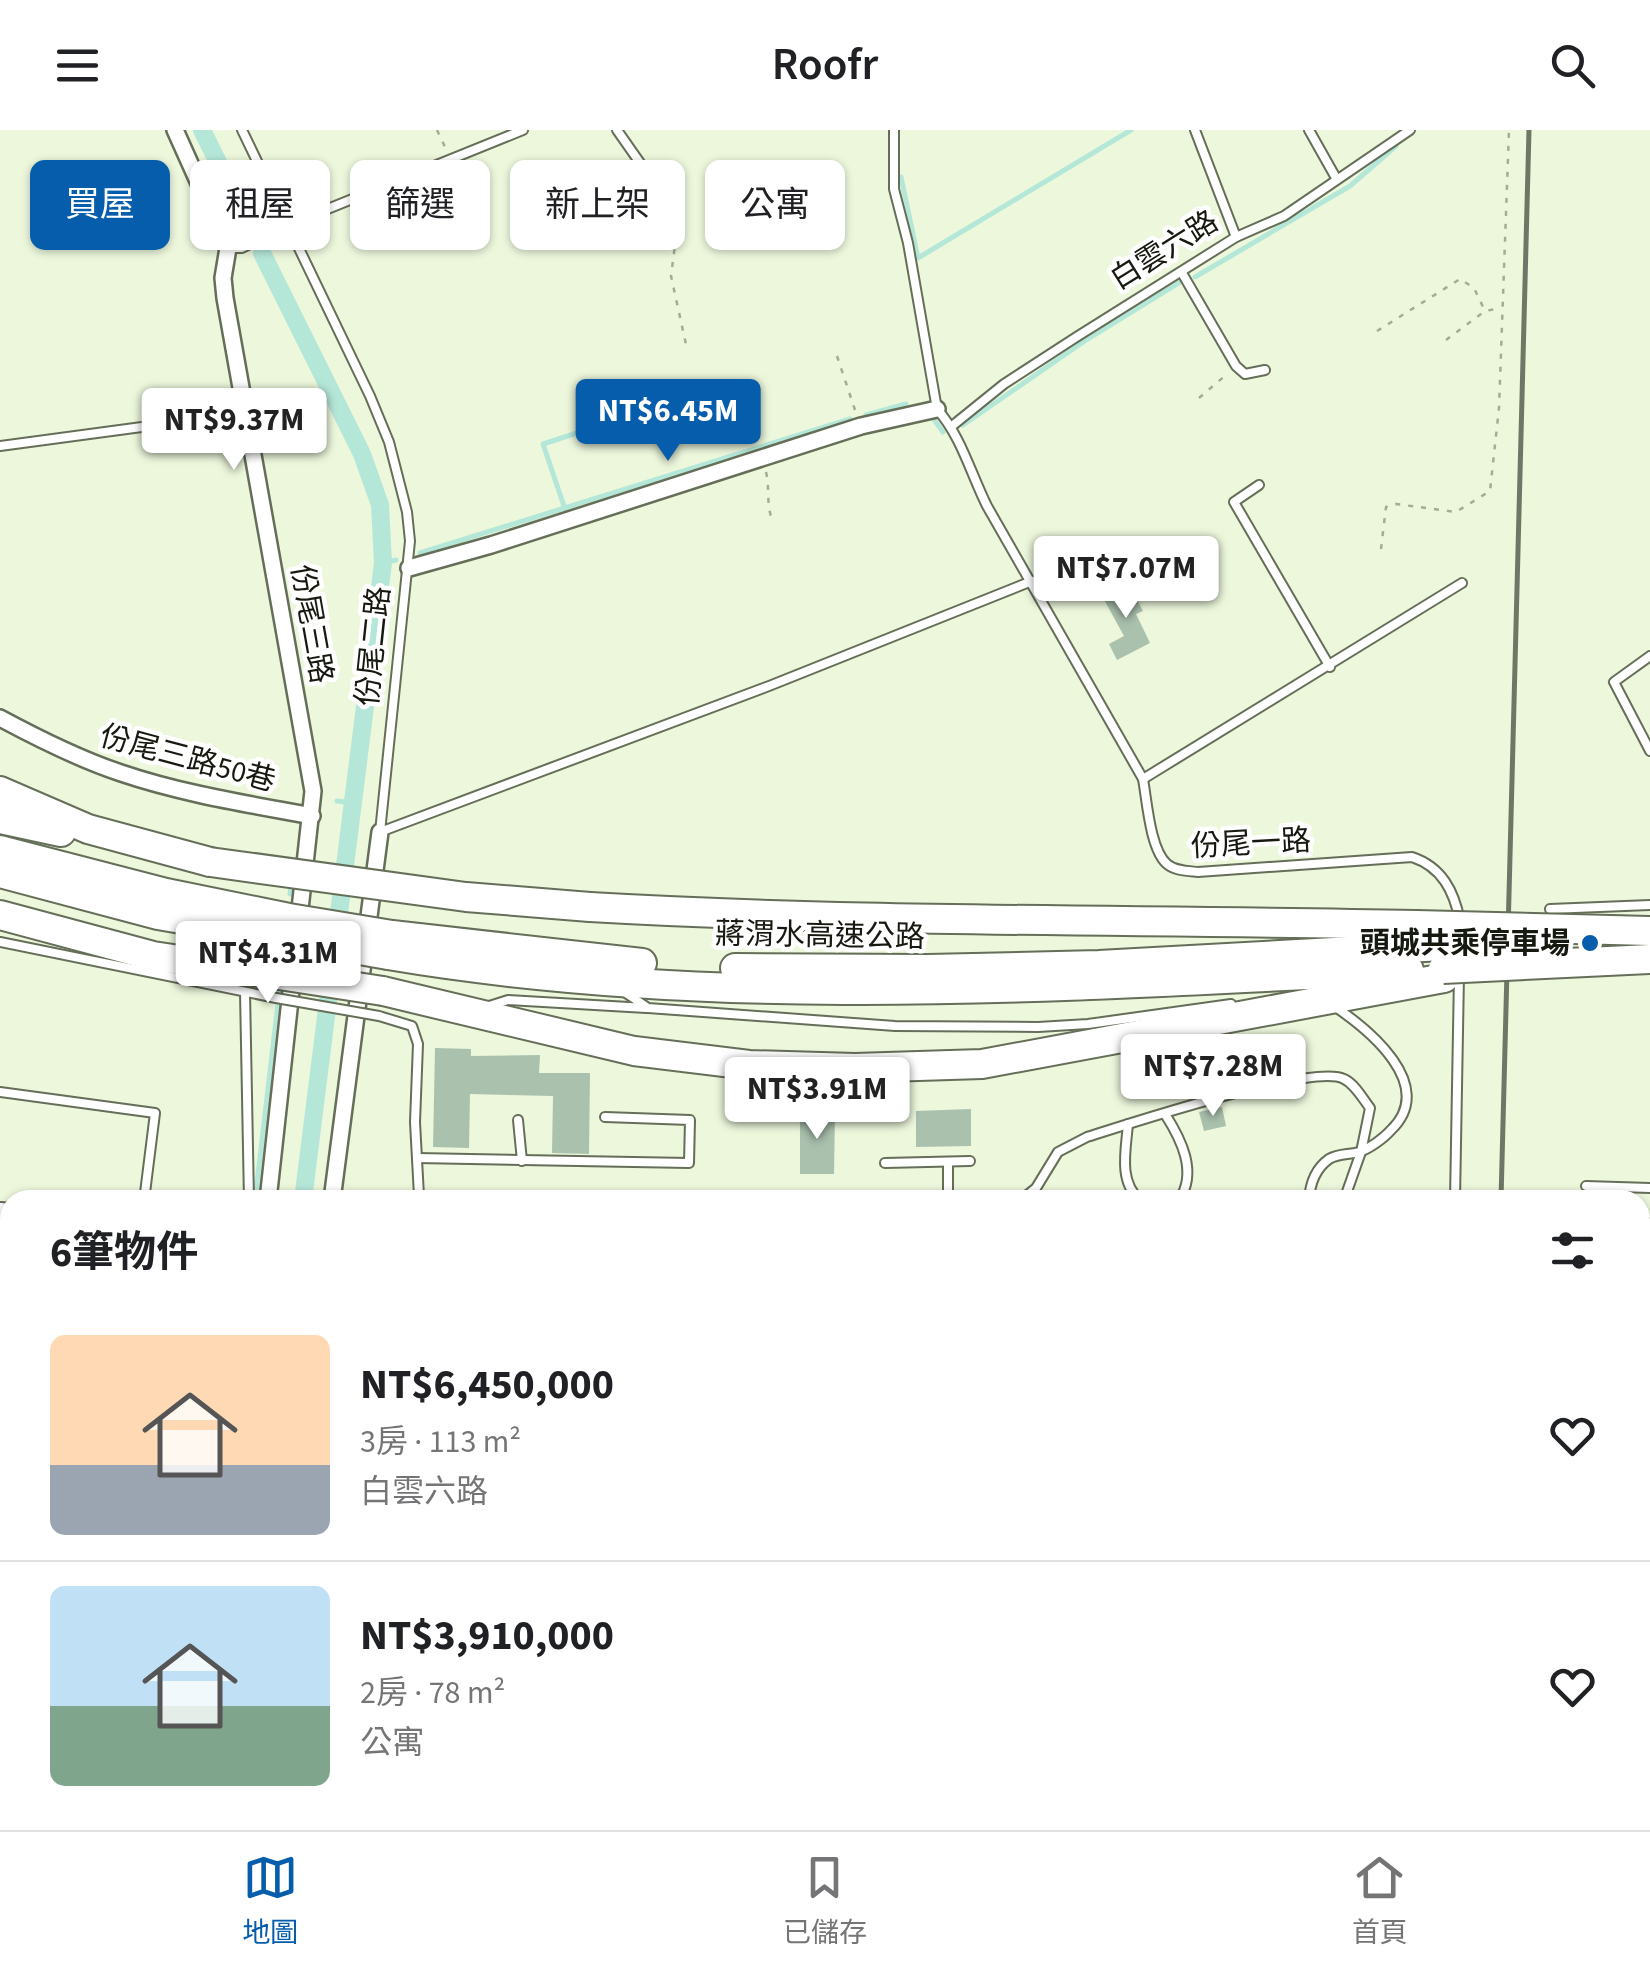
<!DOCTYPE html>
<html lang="zh-TW">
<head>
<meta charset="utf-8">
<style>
	:root { --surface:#fff; --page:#f6f6f6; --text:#202124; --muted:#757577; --line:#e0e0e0; --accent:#055dab }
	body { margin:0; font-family:"Source Sans 3","Noto Sans TC",sans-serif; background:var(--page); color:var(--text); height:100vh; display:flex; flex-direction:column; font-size:38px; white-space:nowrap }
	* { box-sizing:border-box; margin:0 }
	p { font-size:32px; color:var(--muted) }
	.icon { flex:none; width:55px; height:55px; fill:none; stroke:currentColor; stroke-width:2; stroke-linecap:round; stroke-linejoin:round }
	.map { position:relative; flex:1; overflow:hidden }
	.side { position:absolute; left:0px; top:1060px; width:1650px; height:640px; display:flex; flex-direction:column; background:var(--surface); border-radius:30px 30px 0 0; box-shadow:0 2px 8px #0004 }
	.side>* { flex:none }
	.banner { position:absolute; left:30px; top:30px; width:1000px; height:90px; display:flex; gap:20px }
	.price { position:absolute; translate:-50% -85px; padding:0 22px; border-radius:10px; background:#fff; color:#222; font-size:32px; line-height:65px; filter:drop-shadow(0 2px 5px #0008) }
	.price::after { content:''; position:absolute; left:50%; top:60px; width:30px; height:22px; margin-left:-15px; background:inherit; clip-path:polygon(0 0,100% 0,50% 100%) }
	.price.active { background:var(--accent); color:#fff }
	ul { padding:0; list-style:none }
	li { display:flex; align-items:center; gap:30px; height:250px; padding:0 50px }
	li+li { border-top:2px solid var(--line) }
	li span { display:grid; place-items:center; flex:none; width:280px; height:200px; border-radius:15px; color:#555 }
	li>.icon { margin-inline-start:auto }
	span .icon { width:120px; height:120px; fill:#fffc; stroke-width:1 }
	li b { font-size:42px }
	h2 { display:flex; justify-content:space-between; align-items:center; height:120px; padding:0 50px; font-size:42px }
	.pill { padding:0 35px; border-radius:15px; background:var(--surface); box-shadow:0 2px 8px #0004; font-size:35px; line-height:90px }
	.pill.active { background:var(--accent); color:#fff }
	header { display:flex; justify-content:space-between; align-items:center; height:130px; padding:0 50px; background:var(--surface); font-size:45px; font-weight:600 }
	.tabs { display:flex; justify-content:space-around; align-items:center; height:140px; border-top:2px solid var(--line); background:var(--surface); font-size:28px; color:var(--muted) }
	.tabs a { display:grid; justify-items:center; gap:5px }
	.tabs .active { color:var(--accent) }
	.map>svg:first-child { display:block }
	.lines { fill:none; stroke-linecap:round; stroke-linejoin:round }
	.stream { stroke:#b5e7d9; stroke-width:5 }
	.canal { stroke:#b5e7d9; stroke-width:18 }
	.building { fill:#aac1ae }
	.service-casing { stroke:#656e58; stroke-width:12 }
	.minor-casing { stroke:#656e58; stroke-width:20 }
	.motorway-casing { stroke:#656e58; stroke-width:32 }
	.path { stroke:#a3ac97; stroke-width:2.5; stroke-dasharray:5 8; stroke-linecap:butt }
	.service { stroke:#fff; stroke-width:8 }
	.minor { stroke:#fff; stroke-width:15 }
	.motorway { stroke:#fff; stroke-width:28 }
	.rail { stroke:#707665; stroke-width:5 }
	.service-bridge-casing { stroke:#656e58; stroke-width:12; stroke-linecap:butt }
	.motorway-bridge-casing { stroke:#656e58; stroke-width:32; stroke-linecap:butt }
	.service-bridge { stroke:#fff; stroke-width:8 }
	.motorway-bridge { stroke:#fff; stroke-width:28 }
	.poi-dot { fill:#055dab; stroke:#fff; stroke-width:4 }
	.labels { text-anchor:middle; stroke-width:9; stroke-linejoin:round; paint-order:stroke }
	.street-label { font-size:30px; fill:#161910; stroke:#fff }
	.poi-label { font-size:30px; font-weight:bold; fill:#161910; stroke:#fff; text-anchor:end }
</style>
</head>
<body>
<header><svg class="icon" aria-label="menu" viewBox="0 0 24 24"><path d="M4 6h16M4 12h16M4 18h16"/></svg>Roofr<svg class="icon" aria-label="search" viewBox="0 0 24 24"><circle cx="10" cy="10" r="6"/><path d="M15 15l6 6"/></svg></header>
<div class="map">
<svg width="1650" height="1700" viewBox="0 0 1650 1700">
	<rect width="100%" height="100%" fill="#ecf7dc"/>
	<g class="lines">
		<g class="stream">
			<path d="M901 47 918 128 1131 0"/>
			<path d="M1195 147 1350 56 1396 16"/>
			<path d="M930 284 943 302"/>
			<path d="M866 285 906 274"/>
			<path d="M963 295 1086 210 1180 152"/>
			<path d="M565 379 543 314 691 266"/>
			<path d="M420 423 850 289"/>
			<path d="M383 433 396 430"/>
			<path d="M337 671 353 673"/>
			<path d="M290 764 292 751"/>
			<path d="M255 1070 280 856"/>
			<path d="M1640 1292 1650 1287"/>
			<path d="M1024 1690 1025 1700"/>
			<path d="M85 1700 91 1690"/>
		</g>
		<g class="canal">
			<path d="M202 0 251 99"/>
			<path d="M262 123 362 324 380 375 383 433 303 1070"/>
		</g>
	</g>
	<g class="building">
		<path d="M1127 452 1143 481 1136 484 1150 513 1117 530 1109 514 1124 506 1102 466Z"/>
		<path d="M435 918 471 919V926L540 925 539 943H590L589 1024 552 1023 553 966 470 964 469 1018 433 1017Z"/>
		<path d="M1222 977 1226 996 1204 1001 1199 982Z"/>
		<path d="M971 979V1016L916 1017V981Z"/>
		<path d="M800 981H835L834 1044H800Z"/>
	</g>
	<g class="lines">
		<defs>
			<g id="service">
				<path d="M242 0 370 266 389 312 407 382 410 411 380 702 769 556 1032 451"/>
				<path d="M617 0 659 60"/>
				<path d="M894 0V59L908 113 937 279C961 306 971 344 987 376L1143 649C1147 671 1150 719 1167 734 1175 741 1188 741 1198 742L1412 727C1442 737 1454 761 1460 791"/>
				<path d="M1195 0 1236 107"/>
				<path d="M1309 0 1336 48"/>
				<path d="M228 118H242L288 95 523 0"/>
				<path d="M1182 143 1236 236 1245 244 1265 240"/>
				<path d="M952 296 1004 254 1078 206 1236 107 1284 86 1410 0"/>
				<path d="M0 316 246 283"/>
				<path d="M1259 355 1234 372 1330 537"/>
				<path d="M1650 526 1614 552 1650 621"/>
				<path d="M1143 649 1462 453"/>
				<path d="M1550 779 1650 775"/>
				<path d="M0 812 276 868"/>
				<path d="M623 861 648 878 895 896 1038 897 1088 894 1231 874"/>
				<path d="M245 862 249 1070"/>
				<path d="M486 877 508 870 646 878"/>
				<path d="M379 886 412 896 418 914 415 992 419 1066"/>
				<path d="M0 962 155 983 145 1063"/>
				<path d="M1165 984C1181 1009 1198 1042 1179 1070"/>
				<path d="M518 990 522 1031"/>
				<path d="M1128 994C1126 1019 1118 1052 1140 1070"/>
				<path d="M417 1028 689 1033 690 990 605 987"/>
				<path d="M885 1033 970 1031"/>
				<path d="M1586 1056 1650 1058"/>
				<path d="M415 1070 419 1066 457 1069 694 1070"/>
				<path d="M948 1070V1032"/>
				<path d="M1021 1070 1036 1058 1058 1022 1087 1007C1128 994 1314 933 1344 949 1355 954 1363 969 1370 978L1361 1022 1344 1070"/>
				<path d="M1309 1070C1310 1054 1315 1039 1329 1029 1339 1023 1348 1025 1359 1022 1369 1019 1384 1008 1391 1000 1438 955 1368 899 1334 876"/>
				<path d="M1455 1070 1459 845"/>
				<path d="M1640 1174 1650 1172"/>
				<path d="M1640 1303 1650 1298"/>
				<path d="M1640 1484 1650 1498"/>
				<path d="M1640 1614 1650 1600"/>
				<path d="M1294 1690 1304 1700"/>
				<path d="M1602 1690V1700"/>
				<path d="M1179 1700 1188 1690"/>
			</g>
			<g id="minor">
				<path d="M175 0 228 118 223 148 225 168 313 661 268 1070"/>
				<path d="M409 438 491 415 861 296 937 279"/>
				<path d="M0 588C39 609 79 629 121 643 183 664 248 674 312 686"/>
				<path d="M332 1070 380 702"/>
				<path d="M0 1298 10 1296"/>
				<path d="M97 1700 103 1690"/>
				<path d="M171 1700 177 1690"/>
			</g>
			<g id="motorway">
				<path d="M0 661 88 699 210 732"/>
				<path d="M0 689 61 702"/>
				<path d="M0 720 166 763 289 788"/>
				<path d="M0 743 158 785 285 807"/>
				<path d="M590 777C865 793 1141 789 1416 795"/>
				<path d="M0 785 153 826 279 845"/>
				<path d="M392 805 642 833"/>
				<path d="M388 825C725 882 1069 856 1409 840"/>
				<path d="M735 838 928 839 1099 835 1443 816"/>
				<path d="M383 861 634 921 749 935 855 938 982 934 1444 848"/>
				<path d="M0 1087 10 1088"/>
				<path d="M1640 1104 1650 1103"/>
				<path d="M0 1111H10"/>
				<path d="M1640 1127H1650"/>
				<path d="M0 1134H10"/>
				<path d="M0 1156 10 1157"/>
			</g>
		</defs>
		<use href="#service" class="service-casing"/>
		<use href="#minor" class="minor-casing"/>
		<use href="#motorway" class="motorway-casing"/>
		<g class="path">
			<path d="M437 0 445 17"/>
			<path d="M664 70 677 100 671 146 687 219"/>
			<path d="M1377 201 1460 149 1474 158 1485 181"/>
			<path d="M1446 210 1485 181 1501 178"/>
			<path d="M837 226 855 280"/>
			<path d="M1199 268 1227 244"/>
			<path d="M766 342C770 358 766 374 772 389"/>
			<path d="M1381 419 1386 377 1396 374 1456 382 1490 361 1499 278 1509 0"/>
		</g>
		<use href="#service" class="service"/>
		<use href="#minor" class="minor"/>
		<use href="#motorway" class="motorway"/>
		<g class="rail">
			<path d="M1501 1070 1529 0"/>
			<path d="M1487 1700V1690"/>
		</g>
		<defs>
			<path id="service-bridge" d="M276 868 379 886"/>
			<g id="motorway-bridge">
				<path d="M210 732 466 767 590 777"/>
				<path d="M289 788 392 805"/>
				<path d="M1416 795 1650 801"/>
				<path d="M285 807 388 825"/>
				<path d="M1443 816 1494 813"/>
				<path d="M1443 839 1650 829"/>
				<path d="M279 845 383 861"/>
			</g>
		</defs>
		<use href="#service-bridge" class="service-bridge-casing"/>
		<use href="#motorway-bridge" class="motorway-bridge-casing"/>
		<use href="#service-bridge" class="service-bridge"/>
		<use href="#motorway-bridge" class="motorway-bridge"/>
	</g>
	<circle class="poi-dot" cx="1590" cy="813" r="10"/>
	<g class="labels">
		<g class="street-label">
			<text transform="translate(1164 120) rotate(-32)" y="10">白雲六路</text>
			<text transform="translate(312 494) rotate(80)" y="10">份尾三路</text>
			<text transform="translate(373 516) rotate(-84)" y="10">份尾二路</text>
			<text transform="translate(188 628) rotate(15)" y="10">份尾三路50巷</text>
			<text transform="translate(1251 713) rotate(-3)" y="10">份尾一路</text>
			<text transform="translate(820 805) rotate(1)" y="10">蔣渭水高速公路</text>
		</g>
		<g class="poi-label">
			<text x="1570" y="823">頭城共乘停車場</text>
		</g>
	</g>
</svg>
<b class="price active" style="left:668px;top:334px">NT$6.45M</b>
<b class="price" style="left:234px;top:343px">NT$9.37M</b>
<b class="price" style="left:1126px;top:491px">NT$7.07M</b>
<b class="price" style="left:268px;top:876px">NT$4.31M</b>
<b class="price" style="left:1213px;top:989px">NT$7.28M</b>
<b class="price" style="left:817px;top:1012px">NT$3.91M</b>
<div class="banner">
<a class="pill active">買屋</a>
<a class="pill">租屋</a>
<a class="pill">篩選</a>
<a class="pill">新上架</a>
<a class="pill">公寓</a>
</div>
<section class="side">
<h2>6筆物件<svg class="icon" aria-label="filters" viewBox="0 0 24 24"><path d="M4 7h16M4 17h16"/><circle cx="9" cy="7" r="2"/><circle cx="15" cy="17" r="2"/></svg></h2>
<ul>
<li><span style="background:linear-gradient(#ffd9b3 65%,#9aa5b1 0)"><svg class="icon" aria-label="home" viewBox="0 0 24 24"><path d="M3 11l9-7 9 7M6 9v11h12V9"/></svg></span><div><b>NT$6,450,000</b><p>3房 · 113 m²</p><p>白雲六路</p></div><svg class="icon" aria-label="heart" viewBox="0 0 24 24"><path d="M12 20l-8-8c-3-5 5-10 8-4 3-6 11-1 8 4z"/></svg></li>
<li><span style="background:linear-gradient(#bfe0f5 60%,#7fa58c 0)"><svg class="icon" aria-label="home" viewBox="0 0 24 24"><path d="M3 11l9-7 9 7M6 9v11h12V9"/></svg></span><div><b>NT$3,910,000</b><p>2房 · 78 m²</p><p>公寓</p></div><svg class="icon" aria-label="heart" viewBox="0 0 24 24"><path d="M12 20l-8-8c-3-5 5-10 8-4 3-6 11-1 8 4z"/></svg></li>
</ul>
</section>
</div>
<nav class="tabs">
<a class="active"><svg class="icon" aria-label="map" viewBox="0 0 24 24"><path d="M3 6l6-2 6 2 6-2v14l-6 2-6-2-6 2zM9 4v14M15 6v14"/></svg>地圖</a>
<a><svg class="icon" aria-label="saved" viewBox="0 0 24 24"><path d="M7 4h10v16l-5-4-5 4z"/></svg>已儲存</a>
<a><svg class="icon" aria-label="home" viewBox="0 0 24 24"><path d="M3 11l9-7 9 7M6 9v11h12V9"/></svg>首頁</a>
</nav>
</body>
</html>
